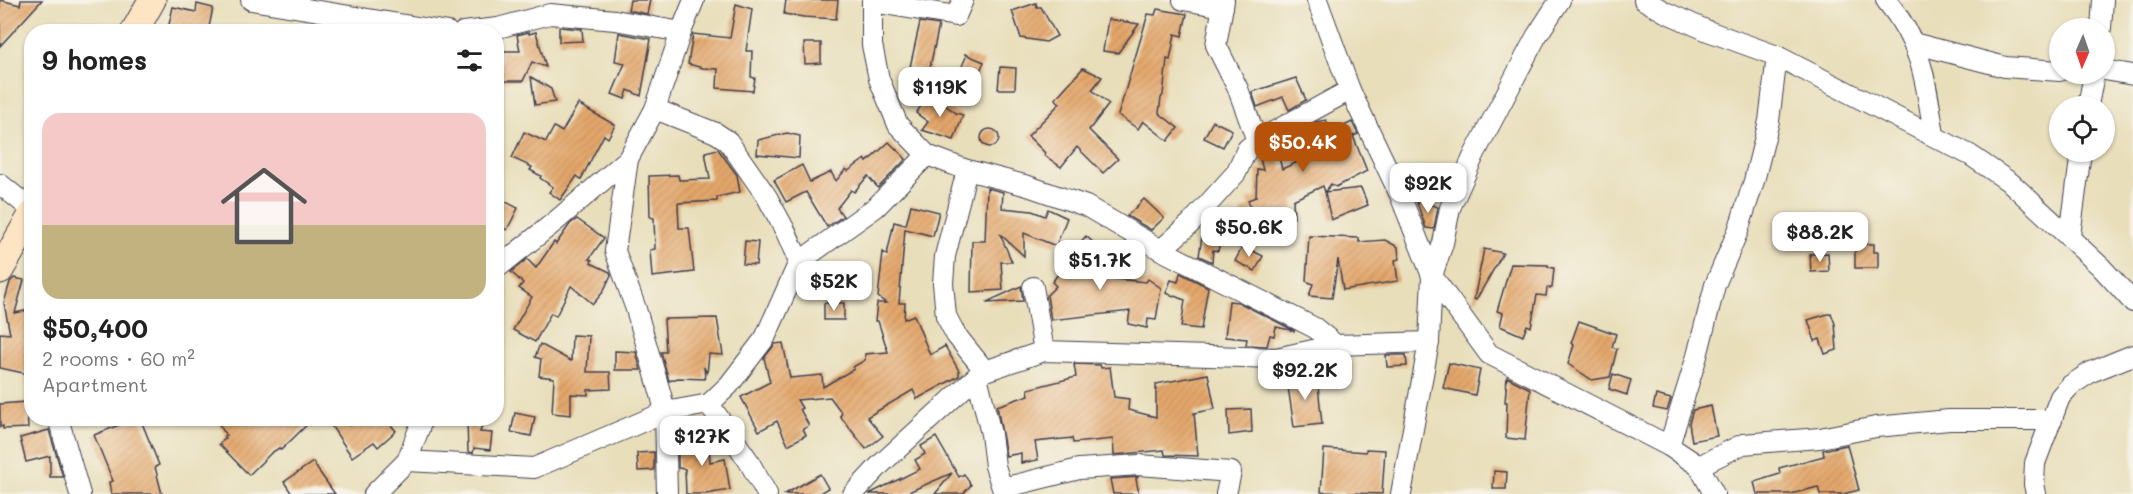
<!DOCTYPE html>
<html lang="en">
<head>
<meta charset="utf-8">
<style>
	:root { --surface:#fff; --page:#f6f6f6; --text:#222; --muted:#767676; --line:#e0e0e0; --accent:#b45309 }
	body { margin:0; font-family:Mali,sans-serif; background:var(--page); color:var(--text); height:100vh; display:flex; flex-direction:column; font-size:22px; white-space:nowrap }
	* { box-sizing:border-box; margin:0 }
	p { font-size:20px; color:var(--muted) }
	.icon { flex:none; width:33px; height:33px; fill:none; stroke:currentColor; stroke-width:2; stroke-linecap:round; stroke-linejoin:round }
	.map { position:relative; flex:1; overflow:hidden }
	.sheet { position:absolute; left:24px; top:24px; width:480px; height:402px; display:flex; flex-direction:column; background:var(--surface); border-radius:24px; box-shadow:0 2px 4px #0004 }
	.sheet>* { flex:none }
	.needle { width:39px; rotate:182deg }
	.fabs { position:absolute; left:2049px; top:18px; display:grid; gap:12px }
	.fabs a { display:grid; place-items:center; width:66px; height:66px; border-radius:50%; background:var(--surface); box-shadow:0 2px 4px #0004; font-size:30px }
	.price { position:absolute; translate:-50% -51px; padding:0 14px; border-radius:12px; background:#fff; color:#222; font-size:20px; line-height:39px; filter:drop-shadow(0 2px 3px #0008) }
	.price::after { content:''; position:absolute; left:50%; top:36px; width:18px; height:14px; margin-left:-9px; background:inherit; clip-path:polygon(0 0,100% 0,50% 100%) }
	.price.current { background:var(--accent); color:#fff }
	ul { padding:0; list-style:none }
	li { display:grid; align-content:center; gap:12px; height:318px; padding:0 18px }
	li+li { border-top:2px solid var(--line) }
	li span { display:grid; place-items:center; height:186px; border-radius:18px; color:#555 }
	li>.icon { margin-inline-start:auto }
	span .icon { width:108px; height:108px; fill:#fffc; stroke-width:1 }
	li b { font-size:26px }
	h2 { display:flex; justify-content:space-between; align-items:center; height:72px; padding:0 18px; font-size:26px }
	.map>svg:first-child { display:block }
	.building { fill:url(#building-hatch) }
	.lines { fill:none; stroke-linecap:round; stroke-linejoin:round }
	.street-casing { stroke:#403e4e; stroke-width:22 }
	.secondary-casing { stroke:#403e4e; stroke-width:29 }
	.street { stroke:#fff; stroke-width:20 }
	.secondary { stroke:#fde5c4; stroke-width:27 }
</style>
</head>
<body>
<div class="map">
<svg width="2133" height="494" viewBox="0 0 2133 494">
	<defs>
		<pattern id="building-hatch" width="6" height="6" patternUnits="userSpaceOnUse" patternTransform="scale(1.5)"><rect width="6" height="6" fill="#e4a76b"/><path d="M-1 1l2-2M0 6l6-6M5 7l2-2" fill="none" stroke="#c38f5e"/></pattern>
	</defs>
	<rect width="100%" height="100%" fill="#f7f3e8"/>
	<filter id="ink" filterUnits="userSpaceOnUse"><feTurbulence type="fractalNoise" baseFrequency=".0167" numOctaves="2"/><feDisplacementMap in="SourceGraphic" scale="12" xChannelSelector="R" yChannelSelector="G"/><feConvolveMatrix kernelMatrix="1 2 1 2 8 2 1 2 1" color-interpolation-filters="sRGB"/></filter>
	<filter id="wash" filterUnits="userSpaceOnUse"><feTurbulence type="fractalNoise" baseFrequency=".008" numOctaves="4" result="noise"/><feDisplacementMap in="SourceGraphic" scale="24" xChannelSelector="R" yChannelSelector="G"/><feGaussianBlur stdDeviation="1.35" result="paint"/><feColorMatrix in="noise" values="0 0 0 0 0 0 0 0 0 0 0 0 0 0 0 0 0 1.4 0 .05"/><feComposite in="paint" operator="in"/></filter>
	<g filter="url(#wash)">
		<rect width="100%" height="100%" fill="#e8deba"/>
		<g id="blocks">
			<g class="building">
				<path d="M0 0 20 5 21 0H42L0 46Z"/>
				<path d="M630 0H650L647 14 628 10Z"/>
				<path d="M786 0H838L836 19 804 17 784 14Z"/>
				<path d="M1036 3 1037 7H1041L1057 36 1046 42 1021 38 1012 11Z"/>
				<path d="M197 4 213 8 208 32H179L168 29 173 7 196 12Z"/>
				<path d="M736 4 752 9 746 51H752L751 77 755 78 753 91 717 88 718 69 703 68 688 64 693 34 730 38Z"/>
				<path d="M1157 9 1187 14 1182 36 1175 34 1170 60 1167 59 1163 95 1161 98 1159 113 1178 128 1168 141 1143 121 1138 129 1118 115 1148 14 1155 15Z"/>
				<path d="M1108 19 1139 24 1118 53 1103 51Z"/>
				<path d="M920 22 939 25 929 72 910 67Z"/>
				<path d="M559 27 582 29 583 41 559 42Z"/>
				<path d="M529 32V34L536 32 546 67 532 62 523 81H501V51H520L517 35Z"/>
				<path d="M619 33 651 39 641 96 628 90 625 99 612 94 625 63 615 61Z"/>
				<path d="M804 43H821V63L805 64Z"/>
				<path d="M965 54 984 62 972 89 970 78 959 73 966 57Z"/>
				<path d="M1000 67 1016 68 1015 89H998Z"/>
				<path d="M1083 68 1102 77 1092 90 1109 104 1089 130 1118 159 1103 173 1077 147 1061 167 1044 155 1045 153 1028 136 1060 103 1055 99Z"/>
				<path d="M531 77 551 89 555 102 535 105Z"/>
				<path d="M1296 78 1306 100 1289 110 1283 97 1257 107 1252 92Z"/>
				<path d="M930 94 956 113 963 115 954 140 922 130 928 122 916 113Z"/>
				<path d="M578 104 615 125 608 138 604 135 581 179 577 176 560 200 549 192 553 187 540 178 541 176 530 170 532 167 512 158 524 132 546 142 554 127 562 132Z"/>
				<path d="M1326 120 1332 132 1352 122 1358 134 1353 136 1367 171 1336 187 1331 184 1325 192 1323 186 1293 200 1294 218 1246 231 1241 210 1250 207 1248 200 1256 197 1257 169 1263 170 1259 155 1269 150 1278 154 1282 169 1309 157 1298 132 1316 122Z"/>
				<path d="M1213 121 1232 130 1223 147 1204 138Z"/>
				<circle cx="990" cy="138" r="9"/>
				<path d="M787 133 800 136 799 158 757 154 758 140Z"/>
				<path d="M889 142 906 159 878 188 868 176 854 192 851 190 837 208 843 216 827 227 806 192 786 202 774 180 802 165 810 182 831 172 836 181 846 169 848 171 865 159 867 162Z"/>
				<path d="M718 149 737 175 740 192 717 197V201L678 203 679 228H689L694 272 652 277 650 250 655 249 654 218 650 217 649 176 678 175 679 180 710 179 705 152Z"/>
				<path d="M987 188 1003 192 1002 208 1032 211 1045 216 1048 209 1067 218 1056 246 1024 233V256L1000 234 1012 262H1001L1003 290 971 292 972 241H985Z"/>
				<path d="M1361 188 1368 205 1331 220 1325 192Z"/>
				<path d="M496 197 518 208 507 230 496 224Z"/>
				<path d="M1144 199 1164 218 1151 230 1127 216Z"/>
				<path d="M1416 200 1438 207 1434 229 1426 228Z"/>
				<path d="M911 205 939 212 933 236 905 229 899 303H905L904 319 914 315 930 355 945 346 959 371V376L917 399 913 390 867 417 883 436 866 449 840 416 842 413 830 397 797 400 802 408 800 409 809 426 803 429 806 435 788 445 777 421 759 431 741 397 770 382 764 358 775 344 783 343 790 378 822 375 823 387 854 369 853 367 865 360V354L888 352 878 321H875L877 303H886L878 297 883 252 887 255 894 222 906 225Z"/>
				<path d="M1212 217 1224 219 1221 235H1215L1221 237 1218 251 1213 250 1212 262 1199 256 1203 230 1207 232 1209 221Z"/>
				<path d="M577 219 604 238 589 259 592 260 591 263 610 272 611 275 603 292 593 304 571 286 556 316 551 313 535 342 513 330 532 297 519 288 523 283 511 272 527 259 536 268 554 242 556 244 570 224Z"/>
				<path d="M1086 236 1101 249 1104 247 1086 268 1105 278 1146 282 1148 279 1161 288 1156 320 1148 319 1147 328 1128 324 1130 311 1051 320 1047 295 1056 286 1052 282 1065 265 1074 261H1063Z"/>
				<path d="M1309 236 1359 238V242L1385 240 1398 247 1399 259 1395 260 1398 281 1343 290 1338 259 1332 298 1309 296 1313 284 1306 281Z"/>
				<path d="M745 241 758 242 756 265 743 264Z"/>
				<path d="M1855 244H1874V252H1878V268H1855Z"/>
				<path d="M1243 246 1263 256 1255 271 1235 261Z"/>
				<path d="M1484 249 1503 253 1476 300 1474 299Z"/>
				<path d="M1828 253 1829 271 1811 272 1810 254Z"/>
				<path d="M1511 264 1548 265V267L1554 268 1552 288H1547L1546 296 1537 295 1531 327 1527 325 1523 336 1500 326 1503 313 1497 311Z"/>
				<path d="M1180 273 1208 287 1201 329 1181 327 1185 300 1166 293 1171 280 1178 282Z"/>
				<path d="M14 278 24 280 15 313 30 310 32 320V360L28 374 0 368V333L10 334 4 303 10 282Z"/>
				<path d="M1021 286 1023 301 987 303V302Z"/>
				<path d="M1229 301 1238 302 1295 331 1276 327 1274 336 1270 335 1267 346 1246 345 1247 339 1225 337Z"/>
				<rect x="824" y="303" width="20" height="17"/>
				<path d="M1831 313 1835 324 1837 350 1825 354 1820 339 1815 341 1808 320Z"/>
				<path d="M717 318 723 355 709 354 707 374 704 367 705 379 678 378 669 381 661 352H666L664 319Z"/>
				<path d="M1579 321 1616 334 1612 347 1617 349 1610 377 1592 380 1568 364 1574 345 1571 343Z"/>
				<path d="M572 335 589 336 587 372H610L611 389 588 390V395L571 394V415L552 413 554 378 539 376 541 359 535 357 540 344 571 361Z"/>
				<path d="M615 351 636 352 641 370H615Z"/>
				<path d="M1386 355H1406L1407 366 1387 367Z"/>
				<path d="M1449 363 1480 370 1475 395 1443 388Z"/>
				<path d="M1074 364 1100 365 1101 368 1110 367 1114 397 1129 399 1128 410 1156 417V384L1208 374 1215 409 1194 413 1198 456 1165 455 1164 450 1114 455 1113 439 1073 443 1072 438 1035 442 1038 460 1021 463V453L1006 456 997 406 1029 395 1028 389 1076 377Z"/>
				<path d="M1613 374 1631 380 1627 395 1609 389Z"/>
				<path d="M1317 376 1322 424 1294 427 1287 380Z"/>
				<path d="M1507 377 1530 389 1525 440 1506 438 1507 402H1505Z"/>
				<path d="M1656 395 1671 399 1667 411 1653 408Z"/>
				<path d="M26 402 28 428 3 429V426L0 427V404Z"/>
				<path d="M1711 406 1717 436 1692 441 1689 423 1693 410Z"/>
				<path d="M1251 409 1252 432 1229 435 1228 410Z"/>
				<path d="M515 413 535 417 531 436 511 432Z"/>
				<path d="M137 418H140L159 465 155 467 162 494H111L109 482 113 481 94 435Z"/>
				<path d="M215 418H314L281 450 279 448 271 453 249 475 219 444 226 438 224 436 226 435Z"/>
				<path d="M326 418H343L349 426 358 418H385L396 431 378 447 374 442 352 457Z"/>
				<path d="M467 421 482 426 480 432 492 433 490 450 474 448 473 453 468 452Z"/>
				<path d="M49 430 63 477H50V456L26 462 20 438Z"/>
				<path d="M708 432 710 462 725 459 730 490 706 494H686L685 469 678 468V451H681V439L694 438V433Z"/>
				<path d="M936 437 959 477 964 474 971 485 963 494H935L952 473 904 494H869L920 469 915 460 925 454 921 446Z"/>
				<path d="M1847 445 1859 490 1843 494H1820L1818 487 1791 494H1757L1754 482 1780 474 1779 468 1824 456 1823 450Z"/>
				<path d="M1324 449 1366 452V449L1385 450 1382 494 1321 492Z"/>
				<path d="M654 452V470L638 471 637 453Z"/>
				<path d="M313 462 318 470 335 494H292L284 482Z"/>
				<path d="M1494 471 1507 472 1506 489H1493Z"/>
				<path d="M820 474 828 488 818 494H785Z"/>
				<path d="M1138 477 1136 479 1139 494H1113L1110 479Z"/>
			</g>
		</g>
	</g>
	<g filter="url(#ink)">
		<use href="#blocks" fill-opacity="0" stroke="#403e4e" stroke-width="1.5"/>
		<g class="lines">
			<defs>
				<g id="street">
					<path d="M251 0 448 32"/>
					<path d="M872 0V45L879 79 898 125 927 155 967 170 945 256 943 283 946 316 956 335 985 371"/>
					<path d="M1183 0 1223 7"/>
					<path d="M1224 0 1216 45 1238 89 1257 141"/>
					<path d="M1317 0 1350 90 1400 195 1432 276 1489 354 1669 446 1699 466 1714 494"/>
					<path d="M1644 0 1665 12 1708 31 1777 56 1970 155 2011 183 2101 267 2133 302"/>
					<path d="M1886 0C1922 44 1926 81 1934 135"/>
					<path d="M872 2 956 16 963 0"/>
					<path d="M2101 28 2103 0"/>
					<path d="M463 32 498 28 550 14 615 20 681 32"/>
					<path d="M1913 43 2005 67 2060 71"/>
					<path d="M2104 70 2133 75"/>
					<path d="M2088 106 2094 74"/>
					<path d="M628 159 615 251 636 309 661 395 665 412 667 494"/>
					<path d="M967 170 1028 186 1086 206 1161 250 1315 328 1336 345"/>
					<path d="M0 184 32 210"/>
					<path d="M2070 236 2081 152"/>
					<path d="M1161 250 1191 223 1236 173 1247 149 1257 141 1350 90"/>
					<path d="M799 262 876 207 927 155"/>
					<path d="M496 269 557 220 628 159 655 109 681 32 694 0"/>
					<path d="M1033 287 1044 351"/>
					<path d="M977 376 991 434 995 466 1004 494"/>
					<path d="M709 404 748 460 767 494"/>
					<path d="M58 418 80 494"/>
					<path d="M1669 446 1697 356 1715 285 1738 231 1754 181 1769 121 1777 56"/>
					<path d="M407 461 534 468 665 412 709 404 729 385 765 338 799 262 786 232 767 197 728 141 716 133 655 109"/>
					<path d="M1699 466 1743 444 1820 438 1876 427 1949 420H2052"/>
					<path d="M1003 488 1079 469 1139 465 1231 472 1226 494"/>
					<path d="M374 494 407 461 423 418"/>
					<path d="M853 494 880 465 977 376 985 371 1044 351 1276 358 1336 345 1429 342"/>
					<path d="M1401 494 1429 342 1432 276 1443 243 1450 208 1475 153 1536 37 1560 0"/>
					<path d="M2036 494 2034 484 2035 463 2060 397 2071 385 2091 372 2133 355"/>
				</g>
				<g id="secondary">
					<path d="M134 32 152 0"/>
					<path d="M0 270 32 215"/>
				</g>
			</defs>
			<use href="#street" class="street-casing"/>
			<use href="#secondary" class="secondary-casing"/>
			<use href="#street" class="street"/>
			<use href="#secondary" class="secondary"/>
		</g>
	</g>
</svg>
<div class="fabs">
<a><svg class="needle" viewBox="-14 -14 28 28"><path d="M0-13l5 13h-10z" fill="#e53935"/><path d="M0 13l5-13h-10z" fill="#767676"/></svg></a>
<a><svg class="icon" aria-label="locate" viewBox="0 0 24 24"><circle cx="12" cy="12" r="6"/><path d="M12 2v4M12 18v4M2 12h4M18 12h4"/></svg></a>
</div>
<b class="price" style="left:940px;top:118px">$119K</b>
<b class="price current" style="left:1303px;top:173px">$50.4K</b>
<b class="price" style="left:1428px;top:214px">$92K</b>
<b class="price" style="left:1249px;top:258px">$50.6K</b>
<b class="price" style="left:1820px;top:263px">$88.2K</b>
<b class="price" style="left:1100px;top:291px">$51.7K</b>
<b class="price" style="left:834px;top:312px">$52K</b>
<b class="price" style="left:1305px;top:401px">$92.2K</b>
<b class="price" style="left:702px;top:467px">$127K</b>
<section class="sheet">
<h2>9 homes<svg class="icon" aria-label="filters" viewBox="0 0 24 24"><path d="M4 7h16M4 17h16"/><circle cx="9" cy="7" r="2"/><circle cx="15" cy="17" r="2"/></svg></h2>
<ul>
<li><span style="background:linear-gradient(#f6c9c9 60%,#c2b280 0)"><svg class="icon" aria-label="home" viewBox="0 0 24 24"><path d="M3 11l9-7 9 7M6 9v11h12V9"/></svg></span><div><b>$50,400</b><p>2 rooms · 60 m²</p><p>Apartment</p></div></li>
</ul>
</section>
</div>
</body>
</html>
